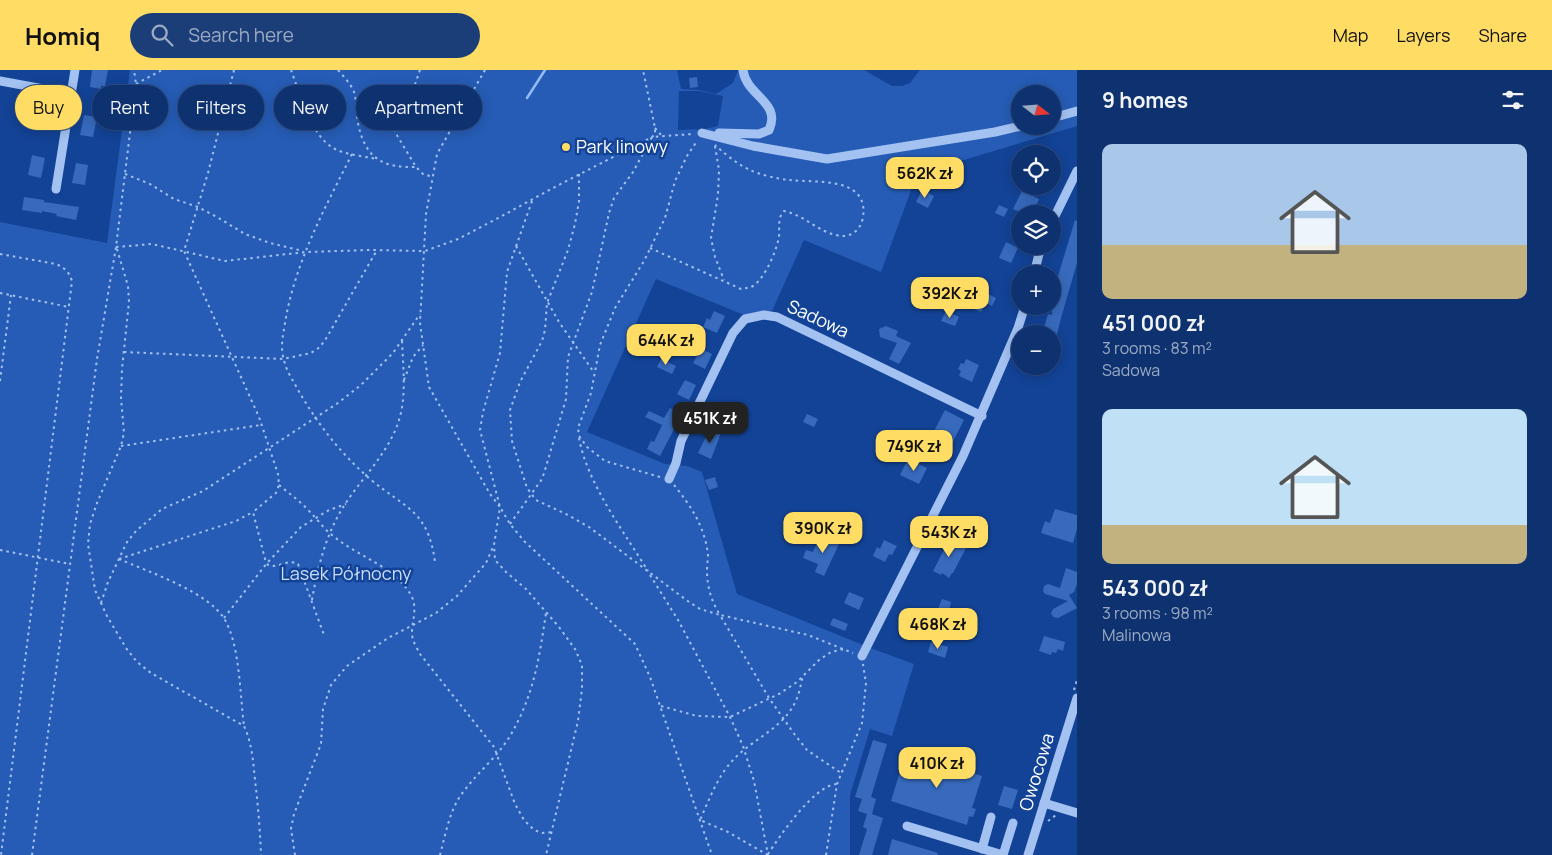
<!DOCTYPE html>
<html lang="en">
<head>
<meta charset="utf-8">
<style>
	:root { --surface:#0e3270; --page:#1c3e78; --text:#f1f3f6; --muted:#9baac3; --line:#2e4d83; --accent:#ffdd65 }
	body { margin:0; font-family:Manrope,sans-serif; background:var(--page); color:var(--text); height:100vh; display:flex; flex-direction:column; font-size:19px; white-space:nowrap }
	* { box-sizing:border-box; margin:0 }
	p { font-size:16px; color:var(--muted) }
	.icon { flex:none; width:28px; height:28px; fill:none; stroke:currentColor; stroke-width:2; stroke-linecap:round; stroke-linejoin:round }
	.map { position:relative; flex:1; overflow:hidden }
	.side { display:flex; flex-direction:column; background:var(--surface); width:475px }
	.side>* { flex:none }
	.top-card { position:absolute; left:15px; top:15px; width:475px; height:45px; display:flex; gap:10px }
	.needle { width:32px; rotate:107deg }
	.controls { position:absolute; left:1011px; top:15px; display:grid; gap:10px }
	.controls a { display:grid; place-items:center; width:50px; height:50px; border-radius:50%; background:var(--surface); box-shadow:0 2px 12px #0003,0 0 0 1px var(--line); font-size:25px }
	.price { position:absolute; translate:-50% -42px; padding:0 11px; border-radius:10px; background:var(--accent); color:#111; font-size:16px; line-height:32px; filter:drop-shadow(0 1px 2px #0008) }
	.price::after { content:''; position:absolute; left:50%; top:30px; width:15px; height:11px; margin-left:-8px; background:inherit; clip-path:polygon(0 0,100% 0,50% 100%) }
	.price.active { background:#222; color:#fff }
	ul { padding:0; list-style:none }
	li { display:grid; align-content:center; gap:10px; height:265px; padding:0 25px }
	li span { display:grid; place-items:center; height:155px; border-radius:10px; color:#555 }
	li>.icon { margin-inline-start:auto }
	span .icon { width:90px; height:90px; fill:#fffc; stroke-width:1 }
	li b { font-size:21px }
	h2 { display:flex; justify-content:space-between; align-items:center; height:60px; padding:0 25px; font-size:21px }
	.pill { padding:0 18px; border-radius:22px; background:var(--surface); box-shadow:0 2px 12px #0003,0 0 0 1px var(--line); font-size:18px; line-height:45px }
	.pill.active { background:var(--accent); color:#111 }
	header { display:flex; align-items:center; gap:30px; box-sizing:border-box; height:70px; padding:0 25px; background:var(--accent); color:#111 }
	header strong { font-size:24px }
	nav { display:flex; gap:28px; margin-inline-start:auto; font-size:18px }
	.search { width:350px; height:45px; background:var(--page); display:flex; align-items:center; gap:12px; box-sizing:border-box; padding:0 18px; border-radius:28px; color:var(--muted); font-size:19px }
	main { display:flex; flex:1; min-height:0 }
	.map>svg:first-child { display:block }
	.green { fill:#265cb5; fill-rule:evenodd }
	.lines { fill:none; stroke-linecap:round; stroke-linejoin:round }
	.stream { stroke:#95bbf6; stroke-width:2.5 }
	.building { fill:#376abc }
	.path { stroke:#a3c2f2; stroke-width:2; stroke-dasharray:2.5 4; stroke-linecap:butt }
	.minor { stroke:#a3c2f2; stroke-width:9 }
	.poi-dot { fill:#ffdd65; stroke:#134396; stroke-width:2 }
	.labels { text-anchor:middle; stroke-width:5; stroke-linejoin:round; paint-order:stroke }
	.poi-label { font-size:18px; fill:#fff; stroke:#134396; text-anchor:start }
	.street-label { font-size:18px; fill:#fff; stroke:#134396 }
	.park-label { font-size:18px; fill:#cbdefd; stroke:#134396 }
</style>
</head>
<body>
<header>
<strong>Homiq</strong>
<div class="search"><svg class="icon" aria-label="search" viewBox="0 0 24 24"><circle cx="10" cy="10" r="6"/><path d="M15 15l6 6"/></svg>Search here</div>
<nav><a>Map</a><a>Layers</a><a>Share</a></nav>
</header>
<main>
<div class="map">
<svg width="1077" height="785" viewBox="0 0 1077 785">
	<rect width="100%" height="100%" fill="#134396"/>
	<path class="green" d="M130 0H677L681 19 699 20 716 24 733 13 738 0H864L892 16H902L910 13 920 0H1077V56L917 104 881 202 804 170 772 241 744 245 656 209 587 362 665 394 687 396 702 402 737 524 873 579 914 594 892 666 870 659 850 725V785H0V152L107 173ZM679 21H699L723 26 718 56 705 59 678 60ZM1020 24H1052V56H1020Z"/>
	<g class="lines">
		<path class="stream" d="M527 28 545 0"/>
	</g>
	<g class="building">
		<path d="M92 0H108L105 16H101V19L90 17Z"/>
		<path d="M697 7 698 17 690 18 689 8Z"/>
		<path d="M40 37 53 39 50 59 36 57Z"/>
		<path d="M84 45 97 47 93 67 80 65Z"/>
		<path d="M32 85 45 88 41 108 28 105Z"/>
		<path d="M76 93 88 95 85 115 72 113Z"/>
		<path d="M922 120 934 126 928 138 916 132Z"/>
		<path d="M1022 121 1039 129 1032 144H1024L1013 139Z"/>
		<path d="M24 127 44 130V132L79 137 76 150 56 146 57 144 42 141V143L22 140Z"/>
		<path d="M999 135 1008 139 1004 147 995 143Z"/>
		<path d="M1075 150 1077 151V193L1061 248 1057 264H1042L1048 244 1052 245V226Z"/>
		<path d="M1006 172 1018 178 1011 193 999 188Z"/>
		<path d="M953 207 996 228 992 236 986 233 981 242 966 236 971 226 959 220 954 230 927 218 932 209 949 217Z"/>
		<path d="M714 241 725 246 717 263 703 257 707 248 710 250Z"/>
		<path d="M946 241 959 247 955 256 941 251Z"/>
		<path d="M886 256 898 261 896 266 911 273 899 294 889 289 897 273 880 267 879 259Z"/>
		<path d="M701 279 712 284 705 299 693 293Z"/>
		<path d="M661 289 676 296 672 304 657 297Z"/>
		<path d="M966 289 979 295 972 312 959 306 961 301 958 299 961 293 964 294Z"/>
		<path d="M685 310 696 315 689 330 677 324Z"/>
		<path d="M670 338 682 344 660 386 647 379 651 371 654 372 662 355 645 347 649 341 664 348Z"/>
		<path d="M945 340 964 350 951 375 932 365Z"/>
		<path d="M807 344 818 349 814 357 803 352Z"/>
		<path d="M710 358 721 363 711 389 698 383Z"/>
		<path d="M917 366 925 369 918 384 910 380Z"/>
		<path d="M908 389 927 398 919 414 900 405Z"/>
		<path d="M715 407 718 417 709 420 705 410Z"/>
		<path d="M1055 439 1077 445V459L1073 473 1041 463 1045 451 1050 453Z"/>
		<path d="M821 464 840 472 824 506 815 502 818 494 803 488 806 480 813 482Z"/>
		<path d="M947 467 966 478 953 503H952L949 508 942 503 941 505 933 501 945 478 942 477Z"/>
		<path d="M884 470 897 476 892 485 889 484 885 492 873 486 877 477 880 479Z"/>
		<path d="M1066 498 1077 502V514L1074 522 1069 525 1077 538 1058 548 1053 547 1051 543 1053 539 1068 531 1045 524 1043 521 1044 516 1048 514 1060 518Z"/>
		<path d="M849 522 864 528 859 540 844 533Z"/>
		<path d="M942 529 951 532 947 550 935 546Z"/>
		<path d="M833 548 848 554 845 561 830 555Z"/>
		<path d="M1044 566 1065 572 1063 581 1058 579 1056 583 1052 582 1051 585 1039 581Z"/>
		<path d="M931 572 948 577 945 588 928 582Z"/>
		<path d="M873 670 887 674 871 727 876 729 872 744 883 748 872 785H859L867 759 863 757 867 744 858 741 862 729 855 727Z"/>
		<path d="M906 682 982 706 972 738 976 739 973 747 969 746 967 755 891 731Z"/>
		<path d="M1004 716 1018 720 1012 739 998 735Z"/>
		<path d="M892 769 938 783 937 785H888Z"/>
	</g>
	<g class="lines">
		<g class="path">
			<path d="M234 0 208 103 184 181 259 347 278 404 279 415 276 423 253 442 265 489 268 495C279 499 288 488 298 494L324 565"/>
			<path d="M291 0C300 24 311 67 335 79 347 85 363 86 376 89"/>
			<path d="M338 0C344 7 351 14 354 22 357 32 356 43 358 53 365 88 382 98 416 97"/>
			<path d="M420 0 413 20 397 45 395 51V62L416 97 423 104 433 107"/>
			<path d="M485 0 437 84 426 144 420 253 429 317 490 424 500 437 494 475 495 490 506 502 526 519 559 557 575 579 582 595V619L578 651 546 785"/>
			<path d="M136 14 162 0"/>
			<path d="M655 58 662 66"/>
			<path d="M715 76 719 100 718 125 711 168 715 187 724 210"/>
			<path d="M352 84C325 138 295 192 285 253 283 265 280 278 284 290 286 300 292 309 297 318 316 352 340 383 370 409 406 439 428 440 435 492"/>
			<path d="M125 104 150 114 174 129 198 137 217 147 245 164 270 173 303 181"/>
			<path d="M579 104V131L575 154 568 180 547 233 545 260 542 271 520 312 510 340 512 371 527 418 536 430 568 445 589 457 689 532 700 539 720 545 769 628 795 665 807 680 841 703"/>
			<path d="M532 131 507 202 500 283 483 342 480 360 500 437 510 454 524 471 635 574 650 607 712 785"/>
			<path d="M516 176 559 252 593 301"/>
			<path d="M116 177 152 174 225 191 306 182 370 180 425 181 458 169 502 146 553 118 652 67 655 64V58L643 0"/>
			<path d="M650 178 741 219C745 218 749 218 753 216 765 208 776 182 779 167 780 158 777 148 784 141 804 145 817 161 836 165 849 169 861 161 863 147 869 106 816 113 790 110 778 109 761 105 750 100 737 94 725 84 715 75"/>
			<path d="M117 179 128 216 129 232 122 299 121 328 124 363 121 376 97 433 90 454 88 474 95 520 107 546 126 578 137 592 151 603 244 656C252 673 253 691 255 710 258 735 260 760 261 785"/>
			<path d="M0 184 56 194C65 198 69 202 72 211L1 785"/>
			<path d="M0 223 69 237"/>
			<path d="M124 282 283 289 311 283 320 277 327 267 377 180"/>
			<path d="M404 310 413 287 423 275"/>
			<path d="M0 311 11 225"/>
			<path d="M579 368C587 413 624 462 648 501"/>
			<path d="M121 376 261 355"/>
			<path d="M660 407 605 391 587 377 579 366 578 358 591 323 600 275 615 238 644 191 665 148 675 111 687 86 697 71"/>
			<path d="M279 415C290 424 301 432 311 443 318 450 324 459 332 465 358 487 393 495 411 525 418 538 412 550 412 563 412 571 417 578 420 584L494 677 515 734 524 750 534 760 542 763 553 762"/>
			<path d="M674 415C691 436 705 457 708 485 708 490 707 495 707 500 707 516 711 531 720 545L808 565 853 583"/>
			<path d="M510 454 542 409 545 400 566 329 568 287 592 222 609 143 614 128 633 102 652 67 693 64"/>
			<path d="M0 480 70 494"/>
			<path d="M119 489C149 502 209 522 225 550 240 576 240 626 244 656"/>
			<path d="M119 489 236 451 253 442"/>
			<path d="M650 505 678 550 730 647 743 676 754 711 768 785"/>
			<path d="M312 530C317 501 324 472 338 446 355 414 386 388 398 353 407 328 403 297 402 270"/>
			<path d="M101 533 108 512 127 472 136 461 162 439 203 421 338 333 361 315 393 283 420 244"/>
			<path d="M224 548 267 493 301 457 329 440 346 434"/>
			<path d="M1074 620 1077 610"/>
			<path d="M661 636 697 646 730 647 779 624 797 612 819 590 831 582 844 579"/>
			<path d="M1048 751 1056 745"/>
			<path d="M768 784C780 766 814 715 837 714"/>
			<path d="M32 785 97 289 116 177 136 14 134 0"/>
			<path d="M295 785 291 759 294 744 321 674 323 639 331 615 347 596 388 568 436 543 457 526 486 493 493 477"/>
			<path d="M440 785C445 766 449 744 459 728 474 705 496 689 510 666 534 625 539 589 546 543"/>
			<path d="M768 785 728 762 700 750C709 730 718 705 734 689 754 668 786 657 797 628 800 621 801 613 803 605"/>
			<path d="M826 785 837 714 862 653 866 613 863 594"/>
		</g>
		<g class="minor">
			<path d="M0 11 71 24"/>
			<path d="M1052 48 1077 41"/>
			<path d="M702 63 753 76 827 89 995 62 1021 56"/>
			<path d="M719 63 759 64 769 60C782 32 746 26 743 0"/>
			<path d="M56 119 75 0"/>
			<path d="M1052 152 1077 101"/>
			<path d="M1034 204 1041 176"/>
			<path d="M669 409 676 393 681 371 733 263 745 249 764 245 777 247 982 346"/>
			<path d="M862 586 963 386 1018 258 1025 236"/>
			<path d="M1044 733 1077 743"/>
			<path d="M907 756 1003 785 1013 753"/>
			<path d="M982 779 991 747"/>
			<path d="M1028 785 1077 628"/>
		</g>
	</g>
	<circle class="poi-dot" cx="566" cy="77" r="5"/>
	<g class="labels">
		<g class="poi-label">
			<text x="576" y="83">Park linowy</text>
		</g>
		<g class="street-label">
			<text transform="translate(818 249) rotate(25)" y="6">Sadowa</text>
			<text transform="translate(1037 702) rotate(-73)" y="6">Owocowa</text>
		</g>
		<g class="park-label">
			<text x="346" y="510">Lasek Północny</text>
		</g>
	</g>
</svg>
<div class="controls">
<a><svg class="needle" viewBox="-14 -14 28 28"><path d="M0-13l5 13h-10z" fill="#e53935"/><path d="M0 13l5-13h-10z" fill="#9baac3"/></svg></a>
<a><svg class="icon" aria-label="locate" viewBox="0 0 24 24"><circle cx="12" cy="12" r="6"/><path d="M12 2v4M12 18v4M2 12h4M18 12h4"/></svg></a>
<a><svg class="icon" aria-label="layers" viewBox="0 0 24 24"><path d="M12 4l9 5-9 5-9-5zM3 14l9 5 9-5"/></svg></a>
<a>+</a>
<a>−</a>
</div>
<b class="price" style="left:925px;top:129px">562K zł</b>
<b class="price" style="left:950px;top:249px">392K zł</b>
<b class="price" style="left:666px;top:296px">644K zł</b>
<b class="price active" style="left:710px;top:374px">451K zł</b>
<b class="price" style="left:914px;top:402px">749K zł</b>
<b class="price" style="left:823px;top:484px">390K zł</b>
<b class="price" style="left:949px;top:488px">543K zł</b>
<b class="price" style="left:938px;top:580px">468K zł</b>
<b class="price" style="left:937px;top:719px">410K zł</b>
<div class="top-card">
<a class="pill active">Buy</a>
<a class="pill">Rent</a>
<a class="pill">Filters</a>
<a class="pill">New</a>
<a class="pill">Apartment</a>
</div>
</div>
<section class="side">
<h2>9 homes<svg class="icon" aria-label="filters" viewBox="0 0 24 24"><path d="M4 7h16M4 17h16"/><circle cx="9" cy="7" r="2"/><circle cx="15" cy="17" r="2"/></svg></h2>
<ul>
<li><span style="background:linear-gradient(#a9c7e8 65%,#c2b280 0)"><svg class="icon" aria-label="home" viewBox="0 0 24 24"><path d="M3 11l9-7 9 7M6 9v11h12V9"/></svg></span><div><b>451 000 zł</b><p>3 rooms · 83 m²</p><p>Sadowa</p></div></li>
<li><span style="background:linear-gradient(#bfe0f5 75%,#c2b280 0)"><svg class="icon" aria-label="home" viewBox="0 0 24 24"><path d="M3 11l9-7 9 7M6 9v11h12V9"/></svg></span><div><b>543 000 zł</b><p>3 rooms · 98 m²</p><p>Malinowa</p></div></li>
</ul>
</section>
</main>
</body>
</html>
